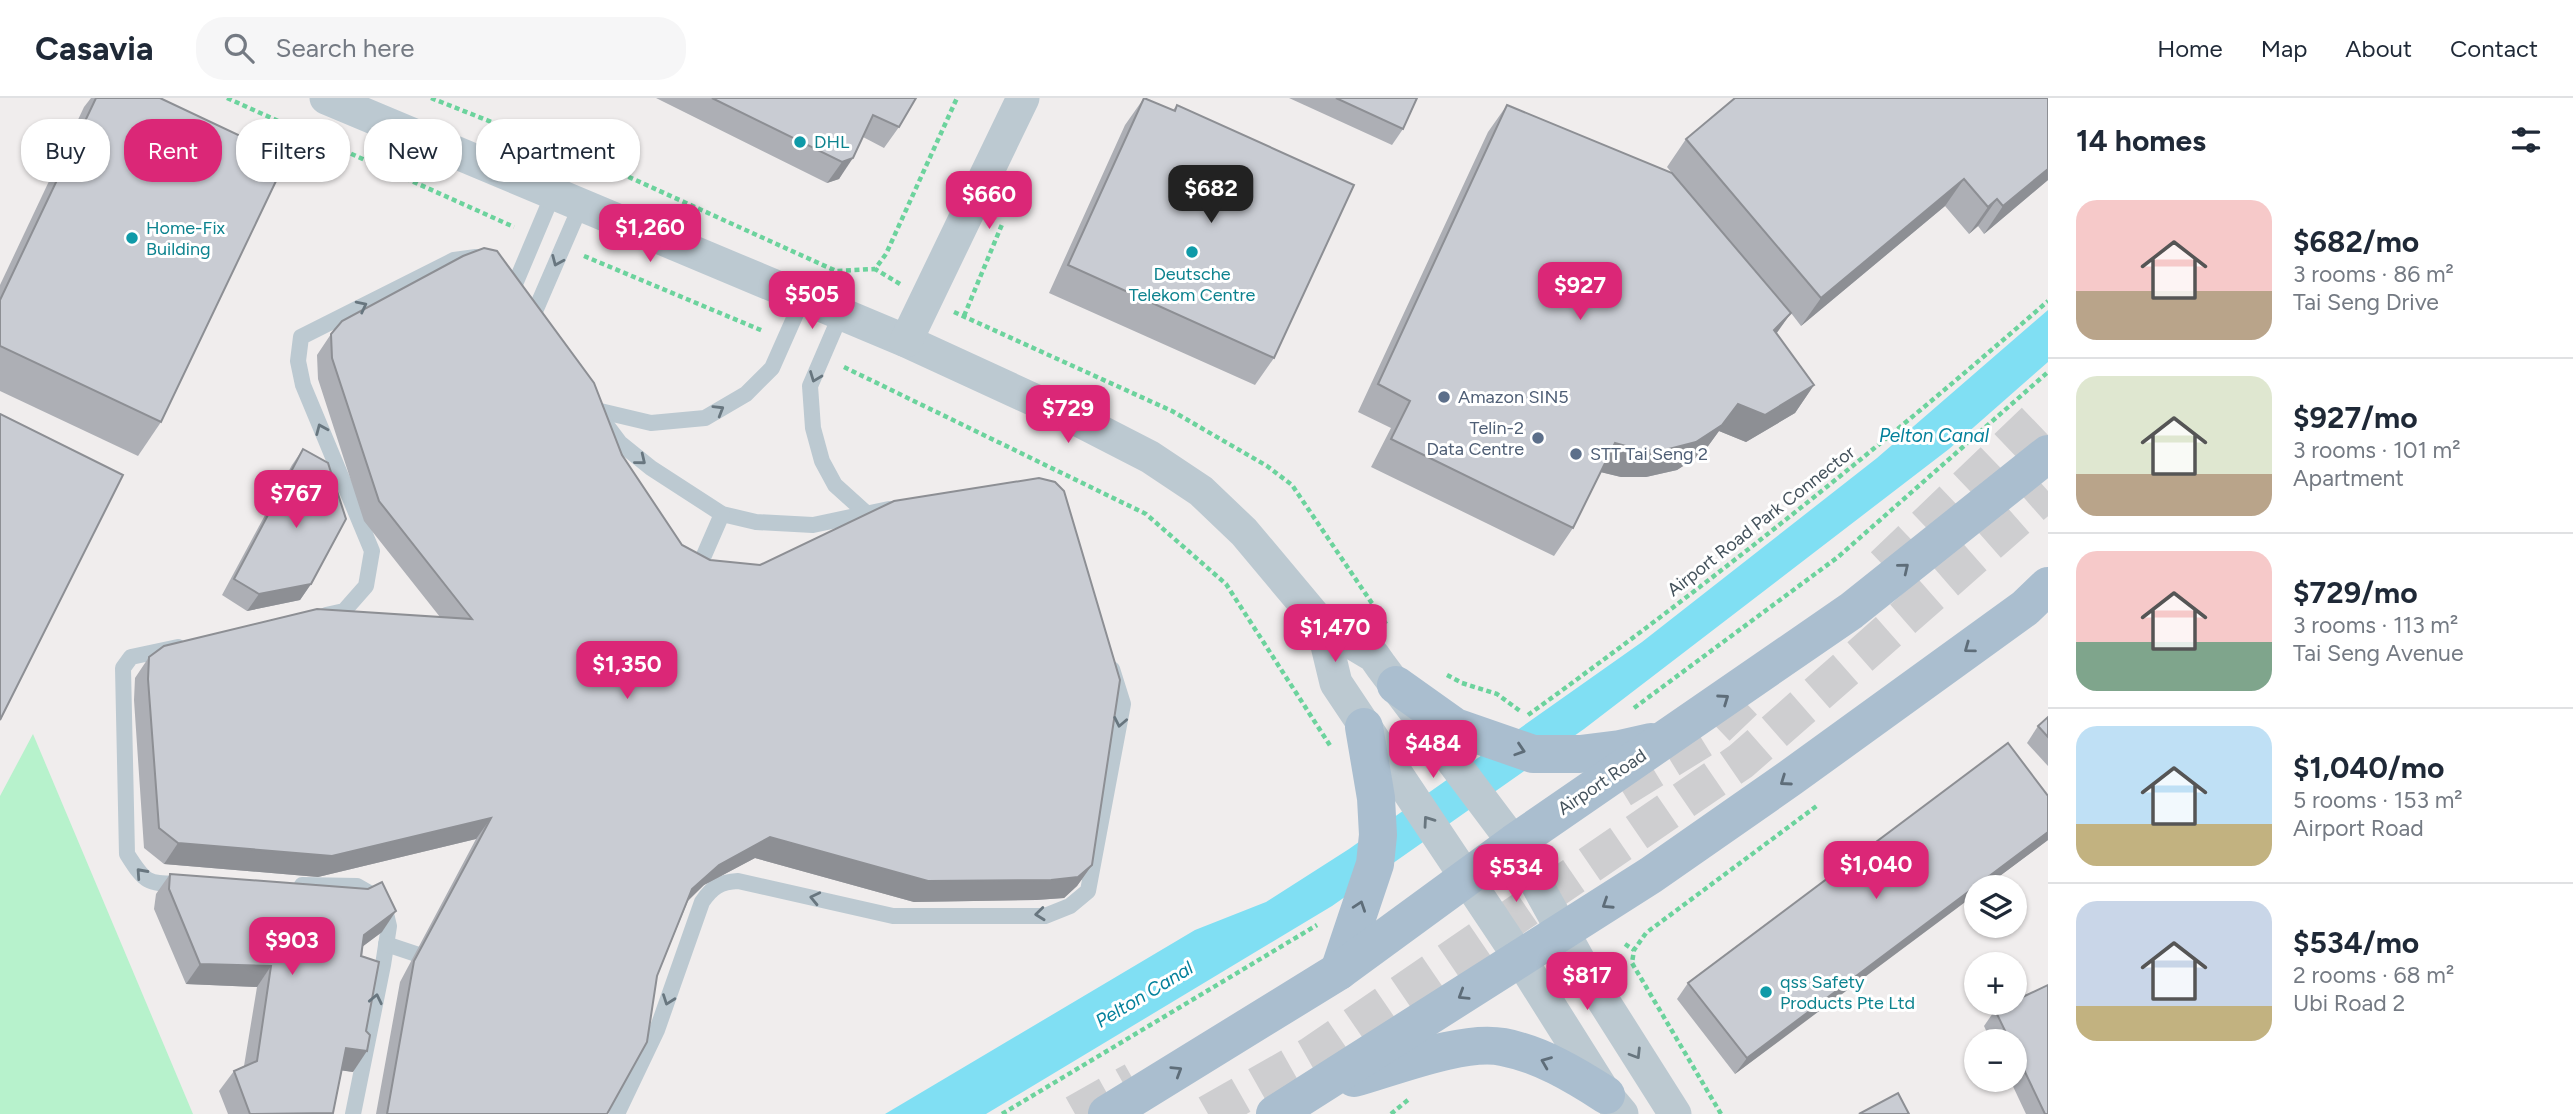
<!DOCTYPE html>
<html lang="en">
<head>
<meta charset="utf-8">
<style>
	:root { --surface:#fff; --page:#f6f6f7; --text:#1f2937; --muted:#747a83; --line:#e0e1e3; --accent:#db2777 }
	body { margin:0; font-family:Figtree,sans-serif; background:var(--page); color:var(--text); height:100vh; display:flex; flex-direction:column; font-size:26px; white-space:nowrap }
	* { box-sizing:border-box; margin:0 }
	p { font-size:23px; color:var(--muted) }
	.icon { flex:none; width:38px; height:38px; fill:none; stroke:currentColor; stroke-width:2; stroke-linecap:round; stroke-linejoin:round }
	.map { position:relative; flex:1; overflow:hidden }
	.sheet { display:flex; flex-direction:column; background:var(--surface); width:525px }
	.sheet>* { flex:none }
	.top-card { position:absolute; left:21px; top:21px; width:665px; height:63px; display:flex; gap:14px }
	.buttons { position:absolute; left:1964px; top:777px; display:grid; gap:14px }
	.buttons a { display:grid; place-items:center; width:63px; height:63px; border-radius:50%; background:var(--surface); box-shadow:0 2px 5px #0004; font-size:35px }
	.price { position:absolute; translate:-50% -60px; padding:0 16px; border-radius:14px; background:var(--accent); color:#fff; font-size:23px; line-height:46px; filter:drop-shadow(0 2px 4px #0008) }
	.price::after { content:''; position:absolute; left:50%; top:42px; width:21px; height:16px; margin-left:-10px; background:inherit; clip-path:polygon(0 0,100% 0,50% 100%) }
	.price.on { background:#222; color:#fff }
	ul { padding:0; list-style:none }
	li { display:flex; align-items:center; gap:21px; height:175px; padding:0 28px }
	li+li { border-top:2px solid var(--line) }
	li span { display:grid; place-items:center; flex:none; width:196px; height:140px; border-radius:21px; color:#555 }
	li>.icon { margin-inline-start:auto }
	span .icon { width:84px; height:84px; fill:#fffc; stroke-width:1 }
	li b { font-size:30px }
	h2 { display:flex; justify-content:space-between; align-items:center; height:84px; padding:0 28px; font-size:30px }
	.chip { padding:0 24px; border-radius:28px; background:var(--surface); box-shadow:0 2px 5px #0004; font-size:24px; line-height:63px }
	.chip.on { background:var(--accent); color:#fff }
	header { display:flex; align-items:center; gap:42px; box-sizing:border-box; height:98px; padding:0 35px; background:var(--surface); border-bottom:2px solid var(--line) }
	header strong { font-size:33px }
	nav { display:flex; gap:38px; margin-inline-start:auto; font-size:24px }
	.search { width:490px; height:63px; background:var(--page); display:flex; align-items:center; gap:18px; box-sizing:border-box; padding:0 24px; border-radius:28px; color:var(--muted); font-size:26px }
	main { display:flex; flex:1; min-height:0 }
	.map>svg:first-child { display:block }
	.green { fill:#b7f2cc }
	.water { fill:#80dff3 }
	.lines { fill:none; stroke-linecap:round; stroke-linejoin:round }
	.motorway-tunnel { stroke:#ceced0; stroke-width:38; stroke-dasharray:38 19; stroke-linecap:butt }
	.path { stroke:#6cd39d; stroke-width:4.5; stroke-dasharray:5 3.5; stroke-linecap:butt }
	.service { stroke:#bcc9d1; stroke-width:16 }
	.minor { stroke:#bcc9d1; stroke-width:33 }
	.primary { stroke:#aabecf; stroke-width:38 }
	.wall { fill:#adafb5 }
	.shaded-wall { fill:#8d8f94 }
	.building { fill:#c9ccd3; stroke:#8d8f94; stroke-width:2 }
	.oneway { stroke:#68767f }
	.oneway2 { stroke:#5e6d79 }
	.culture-dot { fill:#0f9aa8; stroke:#fff; stroke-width:2.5 }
	.service-dot { fill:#5c6f8a; stroke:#fff; stroke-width:2.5 }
	.labels { text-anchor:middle; stroke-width:6; stroke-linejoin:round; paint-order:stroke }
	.culture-label { font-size:18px; fill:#0d838f; stroke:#fff; text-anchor:start }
	.service-label { font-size:18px; fill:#4e5e75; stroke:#fff; text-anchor:start }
	.street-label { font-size:18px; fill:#44525c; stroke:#fff }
	.water-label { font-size:19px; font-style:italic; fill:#03809b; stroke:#fff }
</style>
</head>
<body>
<header>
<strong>Casavia</strong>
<div class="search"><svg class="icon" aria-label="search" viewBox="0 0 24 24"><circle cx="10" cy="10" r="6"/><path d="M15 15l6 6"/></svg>Search here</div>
<nav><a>Home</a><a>Map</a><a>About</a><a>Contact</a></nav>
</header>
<main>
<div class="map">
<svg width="2048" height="1016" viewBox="0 0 2048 1016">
	<rect width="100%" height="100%" fill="#f0eded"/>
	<path class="green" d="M33 636 193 1016H0V698Z"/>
	<path class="water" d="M2048 212V264L1949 351 1584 631 1332 808 986 1016H885L1195 832 1266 804 1349 751 1642 544 1877 360Z"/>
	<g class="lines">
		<g class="motorway-tunnel">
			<path d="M1884 468 2048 311"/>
			<path d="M1621 691 1707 638 1755 592"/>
			<path d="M1075 1016 1134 983"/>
			<path d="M1208 1016 1312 957 1741 663 2048 393"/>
		</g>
		<g class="path">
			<path d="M227 0 514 129"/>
			<path d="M431 0 620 75 836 173 875 171"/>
			<path d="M584 158 763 233"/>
			<path d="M900 186 875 171 886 156 957 0"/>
			<path d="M954 214 1172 313 1267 368 1292 387 1386 526"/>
			<path d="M964 218 1003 124"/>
			<path d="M844 269 1146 416 1226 486 1331 649"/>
			<path d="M1447 577 1462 585 1497 596 1520 613"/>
			<path d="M1634 610 1838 459 2048 274"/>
			<path d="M1528 617C1708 487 1881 349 2048 203"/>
			<path d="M1625 846 1634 852"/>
			<path d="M1002 1016 1317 827"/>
			<path d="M1391 1016 1409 1001"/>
			<path d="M1721 1016 1632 865 1634 852 1646 835 1818 707"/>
		</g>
		<g class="service">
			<path d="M513 191 553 96"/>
			<path d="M841 216 810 288 813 330 822 363 835 387 866 415"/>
			<path d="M533 218 581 107"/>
			<path d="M590 303 596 312 651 325 705 320 746 296 772 270 803 200"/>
			<path d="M602 321 620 345 651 370 722 416 756 424 813 427 889 411"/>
			<path d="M695 478 722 416"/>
			<path d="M326 517 344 513 366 488 372 453 303 287 298 263 301 239 454 162 476 159"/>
			<path d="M178 549 131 559 123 570 127 756C147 788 148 785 185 786"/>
			<path d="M302 787 357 788 383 803 389 828 383 867 353 1016"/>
			<path d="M386 846 434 862"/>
			<path d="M617 1016 657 932 702 804C712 789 720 784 738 783L893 818H1045L1070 808 1088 793 1123 606 1112 571"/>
		</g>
		<g class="minor">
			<path d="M326 0 906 243 1080 323 1150 359 1201 393 1244 434 1322 527 1374 558 1381 568 1514 745 1587 877 1675 1016"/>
			<path d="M906 243 1023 0"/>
			<path d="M1322 527 1336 585 1521 862 1606 997 1622 1016"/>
		</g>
		<g class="primary">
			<path d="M1396 587 1455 629 1533 656H1580L1620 651 1651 644"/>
			<path d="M1339 873 1375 766 1378 737 1376 700 1364 629"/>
			<path d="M1354 980C1394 969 1463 941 1503 949 1540 956 1575 977 1606 997"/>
			<path d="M1107 1016 1339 873 1514 745 1851 513 2048 356"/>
			<path d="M1275 1016 1651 777 1790 680 2025 510 2048 488"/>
		</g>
	</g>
	<g class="wall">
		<path d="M91 0H160L161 324 138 358 0 293V187L84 9Z"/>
		<path d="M656 0H916L899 29 884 50 863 39 839 81 827 85Z"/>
		<path d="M1144 0 1173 12 1177 7 1274 260 1255 287 1049 195 1125 27Z"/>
		<path d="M1289 0H1417L1403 31 1392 47Z"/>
		<path d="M2048 0V82L1984 136 1978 128 1969 136 1945 108 1801 228 1791 215 1776 235 1814 287 1795 315 1746 344 1719 333 1703 355 1677 372 1646 379H1621L1601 374 1573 430 1554 458 1371 369 1391 330 1358 314 1488 34 1507 7 1766 186 1667 69 1686 41Z"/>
		<path d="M331 236 622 357 682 447 1092 767 1077 788 1064 800 1036 802 914 804 755 760 704 787 688 803 657 878 607 1016H376L400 884 476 741 318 779 164 766 144 750 134 602 135 580 149 559 440 519 364 423 318 281 317 257Z"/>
		<path d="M303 351 311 486 300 502 247 513 222 497 292 367Z"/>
		<path d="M2048 619V668L2027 645 2038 628Z"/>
		<path d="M2048 698V742L1985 789H1976L1735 976 1677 901 1688 885Z"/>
		<path d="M170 776 382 834 363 848 353 974 341 972 332 1016H228L219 993 234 973 244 968 257 889 186 886 154 811 156 796Z"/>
		<path d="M2048 887V1016H2026L2010 982H2014V943H1991L1984 928 1995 912 2010 905H2014V903Z"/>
	</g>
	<g class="shaded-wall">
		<path d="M853 60 839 81 827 85 842 64Z"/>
		<path d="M2048 71V82L1984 136 2003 108Z"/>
		<path d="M1964 81 1945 108 1801 228 1821 200Z"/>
		<path d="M1997 101 1978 128 1969 136 1988 109Z"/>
		<path d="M1791 215 1771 243 1774 232Z"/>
		<path d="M1814 287 1795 315 1746 344 1719 333 1703 355 1677 372 1646 379H1621L1596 373 1615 345 1738 306Z"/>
		<path d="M311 486 300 502 247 513 259 496Z"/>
		<path d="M491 720 476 741 318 779 164 766 178 745Z"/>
		<path d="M2048 734V742L1985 789H1976V796L1735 976 1747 960Z"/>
		<path d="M770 739 1092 767 1077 788 1064 800 1036 802 914 804 755 760 704 787 678 812 692 791 719 767Z"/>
		<path d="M396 813 382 834 350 858 364 837Z"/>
		<path d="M200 866 271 868 257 889 186 886Z"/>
		<path d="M346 950 367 953 353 974 331 971Z"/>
	</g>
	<g class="building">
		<path d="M96 0H160L287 60 161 324 0 248V202Z"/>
		<path d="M712 0H916L899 29 873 17 853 60 842 64Z"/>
		<path d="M1144 0 1175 13 1177 7 1354 87 1274 260 1068 167Z"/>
		<path d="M1336 0H1417L1403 31Z"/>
		<path d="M1735 0H2048V71L2003 108 1997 101 1988 109 1964 81 1821 200 1686 41Z"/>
		<path d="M1507 7 1672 75 1791 215 1774 232 1814 287 1765 317 1738 306 1722 327 1696 344 1665 352H1640L1615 345 1573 430 1391 341 1410 303 1378 286Z"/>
		<path d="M484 150 497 153 594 285 622 357 682 447 710 462 760 467 894 403 1039 380 1055 384 1064 393 1120 582 1092 767 1078 779 1051 782 928 783 770 739 719 767 692 791 657 878 647 944 607 1016H387L414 863 491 720 332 758 178 745 159 730 148 581 149 559 164 548 317 511 472 521 379 403 332 260 331 236 342 223 463 158Z"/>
		<path d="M0 316 123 377 0 622Z"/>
		<path d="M303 351 328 365 346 421 311 486 259 496 234 481Z"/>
		<path d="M2048 619V639L2038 628Z"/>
		<path d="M2008 645 2048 698V734L1747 960 1688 885Z"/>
		<path d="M170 776 368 791 382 784 396 813 364 837 361 858 379 864 366 933 370 937 367 953 346 950 333 1015 250 1016 234 973 257 963 271 868 200 866 169 791Z"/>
		<path d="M2048 887V1016H2045L2014 951V943H2010L1995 912 2010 905H2014V903Z"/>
		<path d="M1898 995 1909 1016H1859Z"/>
	</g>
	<defs><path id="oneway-chevron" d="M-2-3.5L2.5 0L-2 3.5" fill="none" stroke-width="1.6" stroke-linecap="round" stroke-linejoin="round" transform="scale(1.75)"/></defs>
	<g class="oneway">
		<use href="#oneway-chevron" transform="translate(557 163) rotate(113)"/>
		<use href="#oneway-chevron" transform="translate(362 208) rotate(-27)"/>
		<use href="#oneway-chevron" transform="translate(815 279) rotate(111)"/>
		<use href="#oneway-chevron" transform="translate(719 312) rotate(-31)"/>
		<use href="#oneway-chevron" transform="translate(321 331) rotate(-113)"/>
		<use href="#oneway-chevron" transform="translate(641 362) rotate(39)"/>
		<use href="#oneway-chevron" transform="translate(1120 624) rotate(101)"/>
		<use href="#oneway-chevron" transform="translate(1428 723) rotate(-125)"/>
		<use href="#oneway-chevron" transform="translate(141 775) rotate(-132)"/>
		<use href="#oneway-chevron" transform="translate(815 800) rotate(-167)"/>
		<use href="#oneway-chevron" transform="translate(1040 816) rotate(174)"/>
		<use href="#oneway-chevron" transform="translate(376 901) rotate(-78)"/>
		<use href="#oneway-chevron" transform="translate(668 902) rotate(110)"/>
		<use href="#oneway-chevron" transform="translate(1636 956) rotate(58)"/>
	</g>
	<g class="oneway2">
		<use href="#oneway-chevron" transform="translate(1904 470) rotate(-39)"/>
		<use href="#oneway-chevron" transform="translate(1969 550) rotate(144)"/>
		<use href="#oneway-chevron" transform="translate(1724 601) rotate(-35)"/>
		<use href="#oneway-chevron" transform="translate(1520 652) rotate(18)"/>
		<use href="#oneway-chevron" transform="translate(1785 683) rotate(145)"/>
		<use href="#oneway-chevron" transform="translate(1607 806) rotate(147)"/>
		<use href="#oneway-chevron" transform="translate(1360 808) rotate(-71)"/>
		<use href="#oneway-chevron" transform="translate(1463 897) rotate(148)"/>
		<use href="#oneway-chevron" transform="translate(1546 964) rotate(-158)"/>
		<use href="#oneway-chevron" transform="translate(1177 973) rotate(-32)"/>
	</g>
	<g class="culture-dot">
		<circle cx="800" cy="44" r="7"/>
		<circle cx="132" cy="140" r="7"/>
		<circle cx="1192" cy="154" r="7"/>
		<circle cx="1766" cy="894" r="7"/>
	</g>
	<g class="service-dot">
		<circle cx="1444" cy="299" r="7"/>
		<circle cx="1538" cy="340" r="7"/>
		<circle cx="1576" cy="356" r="7"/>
	</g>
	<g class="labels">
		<g class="culture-label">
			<text x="814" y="50">DHL</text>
			<text x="146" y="136">Home-Fix<tspan x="146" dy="21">Building</tspan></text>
			<text x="1192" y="182" text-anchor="middle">Deutsche<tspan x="1192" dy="21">Telekom Centre</tspan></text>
			<text x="1780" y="890">qss Safety<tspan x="1780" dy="21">Products Pte Ltd</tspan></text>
		</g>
		<g class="service-label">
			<text x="1458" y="305">Amazon SIN5</text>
			<text x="1524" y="336" text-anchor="end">Telin-2<tspan x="1524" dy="21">Data Centre</tspan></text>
			<text x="1590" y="362">STT Tai Seng 2</text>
		</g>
		<g class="street-label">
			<text transform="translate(1761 423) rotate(-38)" y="6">Airport Road Park Connector</text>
			<text transform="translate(1602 684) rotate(-34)" y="6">Airport Road</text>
		</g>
		<g class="water-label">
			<text x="1934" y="344">Pelton Canal</text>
			<text transform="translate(1144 896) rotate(-31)" y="7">Pelton Canal</text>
		</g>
	</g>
</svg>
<div class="buttons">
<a><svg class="icon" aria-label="layers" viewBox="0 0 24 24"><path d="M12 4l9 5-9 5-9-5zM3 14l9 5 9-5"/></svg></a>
<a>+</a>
<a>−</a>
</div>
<b class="price on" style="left:1211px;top:127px">$682</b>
<b class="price" style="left:989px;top:133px">$660</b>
<b class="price" style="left:650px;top:166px">$1,260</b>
<b class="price" style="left:1580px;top:224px">$927</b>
<b class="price" style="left:812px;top:233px">$505</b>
<b class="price" style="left:1068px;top:347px">$729</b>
<b class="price" style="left:296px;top:432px">$767</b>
<b class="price" style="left:1335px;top:566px">$1,470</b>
<b class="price" style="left:627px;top:603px">$1,350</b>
<b class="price" style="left:1433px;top:682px">$484</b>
<b class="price" style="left:1876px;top:803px">$1,040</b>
<b class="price" style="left:1516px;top:806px">$534</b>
<b class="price" style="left:292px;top:879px">$903</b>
<b class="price" style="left:1587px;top:914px">$817</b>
<div class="top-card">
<a class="chip">Buy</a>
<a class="chip on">Rent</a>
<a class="chip">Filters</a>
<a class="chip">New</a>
<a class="chip">Apartment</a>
</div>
</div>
<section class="sheet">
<h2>14 homes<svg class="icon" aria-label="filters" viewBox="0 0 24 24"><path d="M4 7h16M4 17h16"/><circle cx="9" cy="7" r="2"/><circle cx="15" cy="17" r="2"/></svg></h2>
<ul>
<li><span style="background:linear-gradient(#f6c9c9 65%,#b9a48a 0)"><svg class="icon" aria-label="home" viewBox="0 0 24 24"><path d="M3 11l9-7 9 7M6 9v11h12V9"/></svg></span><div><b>$682/mo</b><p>3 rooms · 86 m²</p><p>Tai Seng Drive</p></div></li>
<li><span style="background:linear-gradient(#dfe7d0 70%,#b9a48a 0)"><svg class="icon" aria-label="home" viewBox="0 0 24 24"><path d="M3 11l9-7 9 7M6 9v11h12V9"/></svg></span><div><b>$927/mo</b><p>3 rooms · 101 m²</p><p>Apartment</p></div></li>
<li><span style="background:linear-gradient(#f6c9c9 65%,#7fa58c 0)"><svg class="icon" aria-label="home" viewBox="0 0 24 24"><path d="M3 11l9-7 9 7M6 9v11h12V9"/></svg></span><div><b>$729/mo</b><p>3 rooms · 113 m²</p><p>Tai Seng Avenue</p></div></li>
<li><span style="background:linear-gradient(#bfe0f5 70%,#c2b280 0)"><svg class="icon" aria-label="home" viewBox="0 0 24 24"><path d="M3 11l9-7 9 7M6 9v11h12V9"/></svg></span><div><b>$1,040/mo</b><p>5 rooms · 153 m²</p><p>Airport Road</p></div></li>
<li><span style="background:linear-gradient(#c9d6e8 75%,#c2b280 0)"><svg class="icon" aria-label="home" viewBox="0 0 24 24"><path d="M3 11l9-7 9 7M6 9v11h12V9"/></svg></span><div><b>$534/mo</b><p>2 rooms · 68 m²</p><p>Ubi Road 2</p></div></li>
</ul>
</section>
</main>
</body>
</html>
